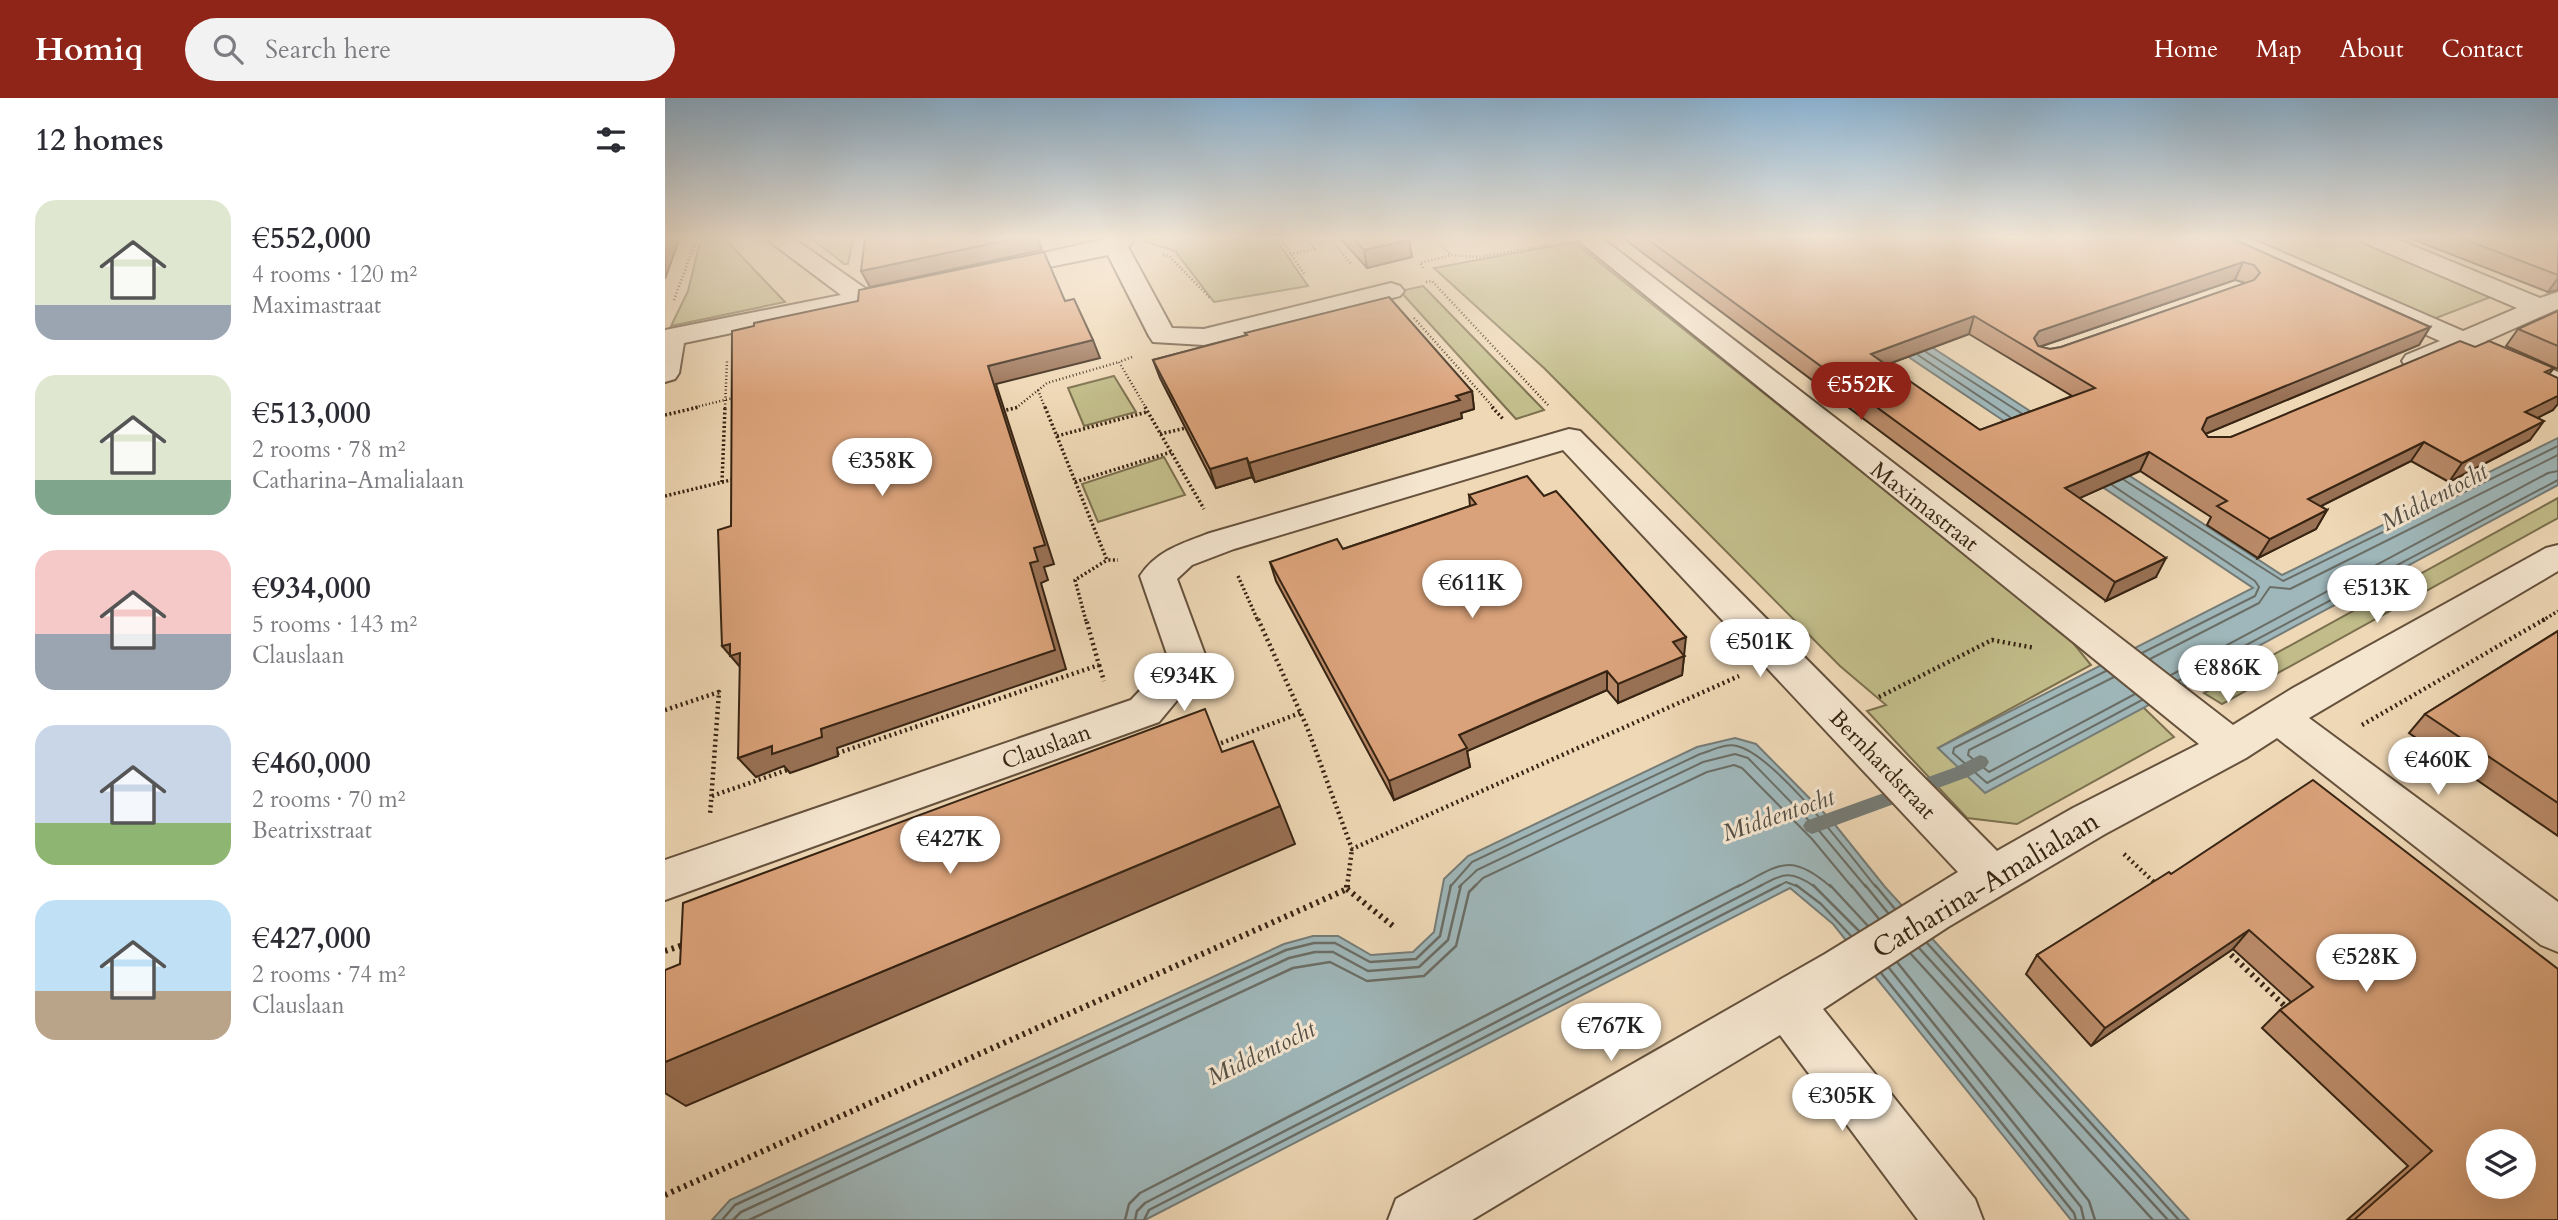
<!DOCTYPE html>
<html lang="en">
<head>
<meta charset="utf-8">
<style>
	:root { --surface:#fff; --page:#f2f2f3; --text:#2b2b33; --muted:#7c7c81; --accent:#8f2418 }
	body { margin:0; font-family:Cardo,serif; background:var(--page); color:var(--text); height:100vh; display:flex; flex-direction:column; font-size:26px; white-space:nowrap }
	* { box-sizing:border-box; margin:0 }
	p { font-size:23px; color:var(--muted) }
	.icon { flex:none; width:38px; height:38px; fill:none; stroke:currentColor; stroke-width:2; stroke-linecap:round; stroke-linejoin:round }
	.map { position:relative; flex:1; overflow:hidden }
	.details { display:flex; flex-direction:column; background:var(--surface); width:665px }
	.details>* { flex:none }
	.buttons { position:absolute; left:1801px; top:1031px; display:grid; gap:14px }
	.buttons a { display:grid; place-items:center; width:70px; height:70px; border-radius:50%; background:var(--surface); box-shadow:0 7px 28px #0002; font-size:35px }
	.price { position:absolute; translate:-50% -60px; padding:0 16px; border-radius:24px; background:#fff; color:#222; font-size:23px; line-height:46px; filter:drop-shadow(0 2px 4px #0008) }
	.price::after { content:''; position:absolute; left:50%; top:42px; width:21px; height:16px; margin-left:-10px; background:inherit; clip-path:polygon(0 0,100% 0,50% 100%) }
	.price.selected { background:var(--accent); color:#fff }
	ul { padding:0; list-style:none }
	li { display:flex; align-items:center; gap:21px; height:175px; padding:0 35px }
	li span { display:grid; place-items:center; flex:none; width:196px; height:140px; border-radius:21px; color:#555 }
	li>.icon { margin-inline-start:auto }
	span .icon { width:84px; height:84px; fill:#fffc; stroke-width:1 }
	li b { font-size:30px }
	h2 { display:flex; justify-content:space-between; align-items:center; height:84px; padding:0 35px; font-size:30px }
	header { display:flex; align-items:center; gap:42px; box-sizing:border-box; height:98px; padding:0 35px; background:var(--accent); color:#fff }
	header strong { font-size:33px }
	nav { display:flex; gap:38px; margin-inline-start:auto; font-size:24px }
	.search { width:490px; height:63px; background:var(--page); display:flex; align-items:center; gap:18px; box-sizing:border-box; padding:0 24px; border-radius:38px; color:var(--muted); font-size:26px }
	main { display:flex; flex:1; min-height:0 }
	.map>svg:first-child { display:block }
	.green { fill:#c1bc89; stroke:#7c704e; stroke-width:2 }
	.water { fill:#9fb7ba; stroke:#757c77; stroke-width:2 }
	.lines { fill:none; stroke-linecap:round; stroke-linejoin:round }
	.shore-far1 { stroke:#6b6e66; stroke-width:2 }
	.shore { stroke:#6b6e66; stroke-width:2.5 }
	.stream { fill:#757c77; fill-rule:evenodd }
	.minor-casing { stroke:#65513c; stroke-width:4 }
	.path-far3 { stroke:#372413; stroke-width:2.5; stroke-dasharray:1 2.5; stroke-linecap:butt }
	.path-far2 { stroke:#372413; stroke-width:3.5; stroke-dasharray:2 2.5; stroke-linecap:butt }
	.path-far1 { stroke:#372413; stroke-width:4.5; stroke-dasharray:2 3.5; stroke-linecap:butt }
	.path { stroke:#372413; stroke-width:6; stroke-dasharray:2.5 4.5; stroke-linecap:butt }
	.minor { fill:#f5e6d0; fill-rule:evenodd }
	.wall { fill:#bb8b69; stroke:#372413; stroke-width:2; fill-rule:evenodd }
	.shaded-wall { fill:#997155; stroke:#372413; stroke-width:2 }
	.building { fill:#daa27a; stroke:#372413; stroke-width:2; fill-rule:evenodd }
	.labels { text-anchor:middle; stroke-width:6; stroke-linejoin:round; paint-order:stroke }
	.street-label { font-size:23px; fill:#372413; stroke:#f5e6d0 }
	.water-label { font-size:24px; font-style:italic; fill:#565045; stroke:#f5e6d0 }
	.near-street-label { font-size:28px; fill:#372413; stroke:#f5e6d0 }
</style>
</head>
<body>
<header>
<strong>Homiq</strong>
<div class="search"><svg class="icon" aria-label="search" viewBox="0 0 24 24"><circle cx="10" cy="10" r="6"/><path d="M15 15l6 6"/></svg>Search here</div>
<nav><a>Home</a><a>Map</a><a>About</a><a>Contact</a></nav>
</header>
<main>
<section class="details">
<h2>12 homes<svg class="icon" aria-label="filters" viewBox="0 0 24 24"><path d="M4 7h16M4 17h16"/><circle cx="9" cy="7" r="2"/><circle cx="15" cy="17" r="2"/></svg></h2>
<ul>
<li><span style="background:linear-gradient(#dfe7d0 75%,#9aa5b1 0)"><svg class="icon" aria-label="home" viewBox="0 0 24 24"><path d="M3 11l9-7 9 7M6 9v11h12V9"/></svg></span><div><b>€552,000</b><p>4 rooms · 120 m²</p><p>Maximastraat</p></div></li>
<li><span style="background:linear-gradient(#dfe7d0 75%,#7fa58c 0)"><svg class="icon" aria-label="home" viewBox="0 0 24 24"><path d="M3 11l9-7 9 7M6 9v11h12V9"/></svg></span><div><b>€513,000</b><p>2 rooms · 78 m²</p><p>Catharina-Amalialaan</p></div></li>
<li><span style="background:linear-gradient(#f6c9c9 60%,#9aa5b1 0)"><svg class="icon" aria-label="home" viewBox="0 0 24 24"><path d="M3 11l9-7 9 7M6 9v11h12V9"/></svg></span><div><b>€934,000</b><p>5 rooms · 143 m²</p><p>Clauslaan</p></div></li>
<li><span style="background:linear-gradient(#c9d6e8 70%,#8fb573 0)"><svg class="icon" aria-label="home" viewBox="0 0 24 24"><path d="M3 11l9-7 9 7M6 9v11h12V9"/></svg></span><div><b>€460,000</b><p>2 rooms · 70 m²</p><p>Beatrixstraat</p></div></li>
<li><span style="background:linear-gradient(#bfe0f5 65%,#b9a48a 0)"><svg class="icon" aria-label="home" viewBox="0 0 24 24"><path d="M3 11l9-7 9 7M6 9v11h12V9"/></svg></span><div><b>€427,000</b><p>2 rooms · 74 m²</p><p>Clauslaan</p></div></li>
</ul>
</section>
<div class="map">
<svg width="1893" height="1122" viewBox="0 0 1893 1122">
	<rect width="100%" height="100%" fill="#efd8b6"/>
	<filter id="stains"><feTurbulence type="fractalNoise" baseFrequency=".00286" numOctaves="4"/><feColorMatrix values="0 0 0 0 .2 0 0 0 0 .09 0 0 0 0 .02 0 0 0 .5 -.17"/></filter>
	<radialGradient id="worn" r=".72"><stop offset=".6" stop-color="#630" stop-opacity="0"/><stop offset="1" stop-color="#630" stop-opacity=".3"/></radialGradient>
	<g class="green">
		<path d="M59 140 120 204 6 228 23 193 35 144Z"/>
		<path d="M146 140H188L183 166H179Z"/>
		<path d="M484 140H610L643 188 549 204 510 153 479 143Z"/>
		<path d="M1583 140H1695L1831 197 1766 222Z"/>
		<path d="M909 144 1400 535 1426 567 1273 650 1320 694 1478 609 1509 639 1352 726 1302 720 1202 613 1221 607 1175 568 879 270 769 170Z"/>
		<path d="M758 188 879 312 851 321 735 193Z"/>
		<path d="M449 278 471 314 419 328 403 290Z"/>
		<path d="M499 359 520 397 433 424 417 386Z"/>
		<path d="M1893 400V420L1557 606 1539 595Z"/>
	</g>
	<g class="water">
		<path d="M1066 140H1099L1617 477 1893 340V387L1320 695 1273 650 1588 490Z"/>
		<path d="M1070 640 1091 646 1167 723 1220 789 1524 1122H1406L1168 826 1125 790 480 1122H47L65 1102 619 846 648 838H673L706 857 748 854 769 834 779 781 803 758 1032 649Z"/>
	</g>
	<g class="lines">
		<g class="shore-far1">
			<path d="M1261 254 1356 315"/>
			<path d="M1253 257 1345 319"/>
			<path d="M1459 382 1618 483 1893 348"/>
			<path d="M1447 387 1590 483 1594 489 1590 498 1477 555"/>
			<path d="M1485 561 1594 505 1605 489 1625 491 1893 357"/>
			<path d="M1441 573 1289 650 1288 655 1322 685 1477 602"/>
			<path d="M1506 577 1883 375 1893 373"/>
			<path d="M1449 579 1304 652 1303 657 1324 674 1470 596"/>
			<path d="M1513 583 1893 382"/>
			<path d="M785 789 807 764 1035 656C1046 653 1060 645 1072 648 1110 657 1184 756 1211 789"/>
			<path d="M794 789 812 772 1038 664 1070 656 1083 660 1155 734 1201 789"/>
			<path d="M809 789 818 780 1042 674 1069 667 1077 670 1147 741 1187 789"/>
			<path d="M1072 789C1114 767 1125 753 1166 789"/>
			<path d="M1093 789C1118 776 1125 771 1150 789"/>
			<path d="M1112 789 1121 784 1134 789"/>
		</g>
		<g class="shore">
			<path d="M1131 787 1156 806 1186 838"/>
			<path d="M1148 787 1194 833"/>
			<path d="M1165 787 1203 828"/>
			<path d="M1186 787 1214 821"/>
			<path d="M1200 787 1223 815"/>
			<path d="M1210 787 1230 811"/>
			<path d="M1262 845 1514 1122"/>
			<path d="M1254 850 1503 1122"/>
			<path d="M1246 856 1488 1122"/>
			<path d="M1232 864 1424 1103 1430 1122"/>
			<path d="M1224 870 1416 1109 1419 1122"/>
			<path d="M1216 875 1409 1115 1411 1122"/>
			<path d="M57 1122 70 1107 621 852 649 845H670L705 864 751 861 775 838 786 787"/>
			<path d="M68 1122 76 1114 624 860 650 854H668L703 873 754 869 783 842 796 787"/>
			<path d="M84 1122 628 870 665 864 702 883 759 878 791 848 804 794 811 787"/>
			<path d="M460 1122 464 1106 475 1095 1075 787"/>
			<path d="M470 1122 472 1113 480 1105 1097 787"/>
			<path d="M479 1122 484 1112 1115 787"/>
		</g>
		<path class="stream" d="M1315 657 1321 659 1324 664 1321 669 1303 679 1147 736 1141 733 1138 728 1141 723 1291 669Z"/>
		<defs>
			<g id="minor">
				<path d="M100 140H128L201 191 244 182 253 185 257 190 253 195 244 198 19 245 14 275 10 281 0 284V232L176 197Z"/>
				<path d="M445 140H471L463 149 507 230 539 231 726 185 735 188 739 193 735 198 539 247 488 244 484 238 443 157 330 180 321 178 318 173 321 168Z"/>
				<path d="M910 140H937L1568 627 1628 590 1881 450 1893 447V473L1644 620 1893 804V854L1876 847 1612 640 1581 660 1440 736 1283 829 1158 911 1310 1101 1318 1122H1253L1115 937 807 1122H723L731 1101 1160 856 1293 774 898 352 569 451 527 467 512 481 543 565 494 624 0 802V762L466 602 504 562 475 478C491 453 518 445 545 435L904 331 915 333 1332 753 1408 710 1534 646Z"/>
				<path d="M1551 140H1584L1798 233 1852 210 1700 145 1696 140H1729L1875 200 1893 194V211L1821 243 1893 274V293L1798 253C1780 260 1761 274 1741 269L1737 263 1741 257 1775 243 1555 145Z"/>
			</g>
		</defs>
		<use href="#minor" class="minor-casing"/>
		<g class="path-far3">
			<path d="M615 140 640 177"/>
			<path d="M665 140 686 166"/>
			<path d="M769 140 785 156"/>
			<path d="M0 142 14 140"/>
			<path d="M625 156 650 151 640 140"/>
			<path d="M498 157 504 158 545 200"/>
			<path d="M758 170 755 165 786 157 813 159 885 147"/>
			<path d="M761 184 767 183 883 307"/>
			<path d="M9 202 32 140"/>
			<path d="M749 220 829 310"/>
			<path d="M467 259 454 264 481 310"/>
			<path d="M373 292 380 310"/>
			<path d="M27 310 72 299"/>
			<path d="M60 310 62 263"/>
			<path d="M351 310 382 285 454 264"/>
		</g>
		<g class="path-far2">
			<path d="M380 309 442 462H453"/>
			<path d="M480 309 539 411"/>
			<path d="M827 309 838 321"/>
			<path d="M337 313 354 309"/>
			<path d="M0 317 34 309"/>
			<path d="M495 336 525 329"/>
			<path d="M392 338 482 314"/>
			<path d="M57 384 60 309"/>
			<path d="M410 384 506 354"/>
			<path d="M0 398 70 381"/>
			<path d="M573 478 593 523"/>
			<path d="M421 523 410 482 442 462"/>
			<path d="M1877 523 1893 513"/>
		</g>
		<g class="path-far1">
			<path d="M593 521 642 629 687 751 1074 578"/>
			<path d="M434 567 439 583"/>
			<path d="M1214 599 1327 542 1370 550"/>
			<path d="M0 612 54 594 45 717"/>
			<path d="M1697 627 1880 521"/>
			<path d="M551 647 635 615"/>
			<path d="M167 657 434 567 421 521"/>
			<path d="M47 698 125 671"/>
			<path d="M1459 756 1491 786"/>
			<path d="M682 789 687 751"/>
		</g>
		<g class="path">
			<path d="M682 791 728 828"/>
			<path d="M1561 852 1623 911"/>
			<path d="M0 853 21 846"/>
			<path d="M0 1097 682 791V787"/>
		</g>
		<use href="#minor" class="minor"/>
	</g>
	<g class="wall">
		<path d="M675 140H743L747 159 702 170Z"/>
		<path d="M958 140H1566L1765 229 1754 247 1540 336 1543 339H1566L1810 249 1889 270 1884 276 1888 312 1872 320 1865 342 1784 384 1746 363 1656 408 1662 412 1651 431 1593 460 1542 427 1546 419 1475 373 1414 400 1491 479 1441 503ZM1570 182 1581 185 1396 249 1385 251 1374 249ZM1304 236 1407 298 1315 332 1221 267Z"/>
		<path d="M1744 140H1893V192L1883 194Z"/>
		<path d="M1893 213V271L1841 248 1853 231Z"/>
		<path d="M580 235 807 293 809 311 796 315 797 320 590 384 587 379 551 390 495 280 488 262 581 238Z"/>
		<path d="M804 397 1020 558 1019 559 1017 577 953 605 942 592 871 623 802 653 805 669 729 702 611 483 605 464 678 451 805 408Z"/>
		<path d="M1893 533V738L1744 635 1760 616Z"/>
		<path d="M1506 776 1893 871V1122H1682L1743 1068 1597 930 1615 912 1626 904 1568 851 1426 948 1361 876 1372 857Z"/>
	</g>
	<g class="shaded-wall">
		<path d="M0 140H10L13 145 0 181Z"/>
		<path d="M352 140H376L373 141 377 152 205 189 196 173Z"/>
		<path d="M744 142 747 159 702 170 699 152Z"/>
		<path d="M1578 164 1570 182 1368 251 1369 240 1374 233Z"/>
		<path d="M1893 180V192L1883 194Z"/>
		<path d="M1309 218 1304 236 1202 274 1206 256Z"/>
		<path d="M1765 229 1754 247 1533 339 1542 320Z"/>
		<path d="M428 242 435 260 331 286 389 466 379 469 383 482 376 485 401 571 172 650 173 658 148 667 125 675 119 668 91 679 73 660 156 631 365 465 323 268Z"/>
		<path d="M1893 292V306L1888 312 1847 333 1860 314Z"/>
		<path d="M807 293 809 311 796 315 797 320 590 384 584 365Z"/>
		<path d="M1879 323 1865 342 1784 384 1797 365Z"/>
		<path d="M1759 344 1746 363 1632 420 1643 401Z"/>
		<path d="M1484 354 1475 373 1393 410 1400 390Z"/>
		<path d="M582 360 587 379 551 390 545 371Z"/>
		<path d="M1662 412 1651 431 1593 460 1605 441Z"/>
		<path d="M1501 460 1491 479 1441 503 1450 484Z"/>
		<path d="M1021 539 1017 577 953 605V586L1008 544Z"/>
		<path d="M65 546 75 555 82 577 57 548Z"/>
		<path d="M942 573V592L802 653 805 669 729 702 724 683 794 637Z"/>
		<path d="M615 708 630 746 21 1008 0 995V964Z"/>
		<path d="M1584 832 1568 851 1426 948 1440 930Z"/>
	</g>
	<g class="building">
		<path d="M200 140H352L196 173Z"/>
		<path d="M688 140H743L744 142 699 152Z"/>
		<path d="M981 140H1566L1765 229 1542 320 1537 331 1543 339H1566L1795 243 1810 249 1824 243 1889 270 1880 274 1893 280V298L1860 314 1879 323 1797 365 1759 344 1643 401 1662 412 1605 441 1552 408 1562 403 1484 354 1400 390 1501 460 1450 484ZM1578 164 1589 167 1595 175 1589 182 1396 249 1385 251 1373 248 1369 240 1374 233ZM1309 218 1430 290 1315 332 1206 256Z"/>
		<path d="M1796 140H1893V177Z"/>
		<path d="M379 154 400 203 409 201 428 242 323 268 380 447 369 450 373 463 365 465 390 552 156 631 157 639 131 648 107 656V648L73 660 75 555 65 558V546L57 548 53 432 66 428 67 233 89 228V225L193 203 194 192Z"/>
		<path d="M724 199 807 293 791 298 795 302 604 359 584 365 582 360 545 371 488 262 582 237 580 235Z"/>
		<path d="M1893 213V248L1853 231Z"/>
		<path d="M862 378 879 398 891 393 1021 539 1008 544 1019 558 953 586 942 573 869 604 794 637 802 650 724 683 605 464 672 441 678 451 732 433 811 406 804 397Z"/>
		<path d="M1893 533V705L1760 616Z"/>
		<path d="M540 611 557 654 588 643 615 708 0 964V872L15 866 18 805Z"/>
		<path d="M1648 682 1893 871V1122H1689L1767 1053 1615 912 1648 889 1584 832 1440 930 1372 857 1504 774 1506 776ZM1813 1043H1858V1088H1813Z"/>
	</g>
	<linearGradient id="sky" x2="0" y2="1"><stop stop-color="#8bb5d6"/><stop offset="0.47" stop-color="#f8edde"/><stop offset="1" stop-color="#f8edde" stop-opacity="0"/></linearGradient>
	<rect width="1893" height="297" fill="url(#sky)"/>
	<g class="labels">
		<g class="street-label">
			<text transform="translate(1260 408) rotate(38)" y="8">Maximastraat</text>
			<text transform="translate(381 648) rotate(-20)" y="8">Clauslaan</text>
			<text transform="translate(1218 666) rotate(46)" y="8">Bernhardstraat</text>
		</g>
		<g class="water-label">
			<text transform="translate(1769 399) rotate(-28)" y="8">Middentocht</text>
			<text transform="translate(1113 717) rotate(-19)" y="8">Middentocht</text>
			<text transform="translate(596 955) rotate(-26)" y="8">Middentocht</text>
		</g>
		<g class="near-street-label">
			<text transform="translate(1320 786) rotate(-31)" y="10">Catharina-Amalialaan</text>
		</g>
	</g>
	<rect width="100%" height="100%" filter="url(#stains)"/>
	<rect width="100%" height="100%" fill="url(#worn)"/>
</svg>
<div class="buttons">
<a><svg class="icon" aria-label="layers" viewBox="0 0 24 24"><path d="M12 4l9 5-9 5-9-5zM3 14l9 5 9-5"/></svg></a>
</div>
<b class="price selected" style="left:1196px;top:324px">€552K</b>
<b class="price" style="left:217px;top:400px">€358K</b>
<b class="price" style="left:807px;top:522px">€611K</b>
<b class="price" style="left:1712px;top:527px">€513K</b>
<b class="price" style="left:1095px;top:581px">€501K</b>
<b class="price" style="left:1563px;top:607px">€886K</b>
<b class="price" style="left:519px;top:615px">€934K</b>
<b class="price" style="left:1773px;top:699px">€460K</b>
<b class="price" style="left:285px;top:778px">€427K</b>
<b class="price" style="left:1701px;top:896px">€528K</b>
<b class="price" style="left:946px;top:965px">€767K</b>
<b class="price" style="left:1177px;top:1035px">€305K</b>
</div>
</main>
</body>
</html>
